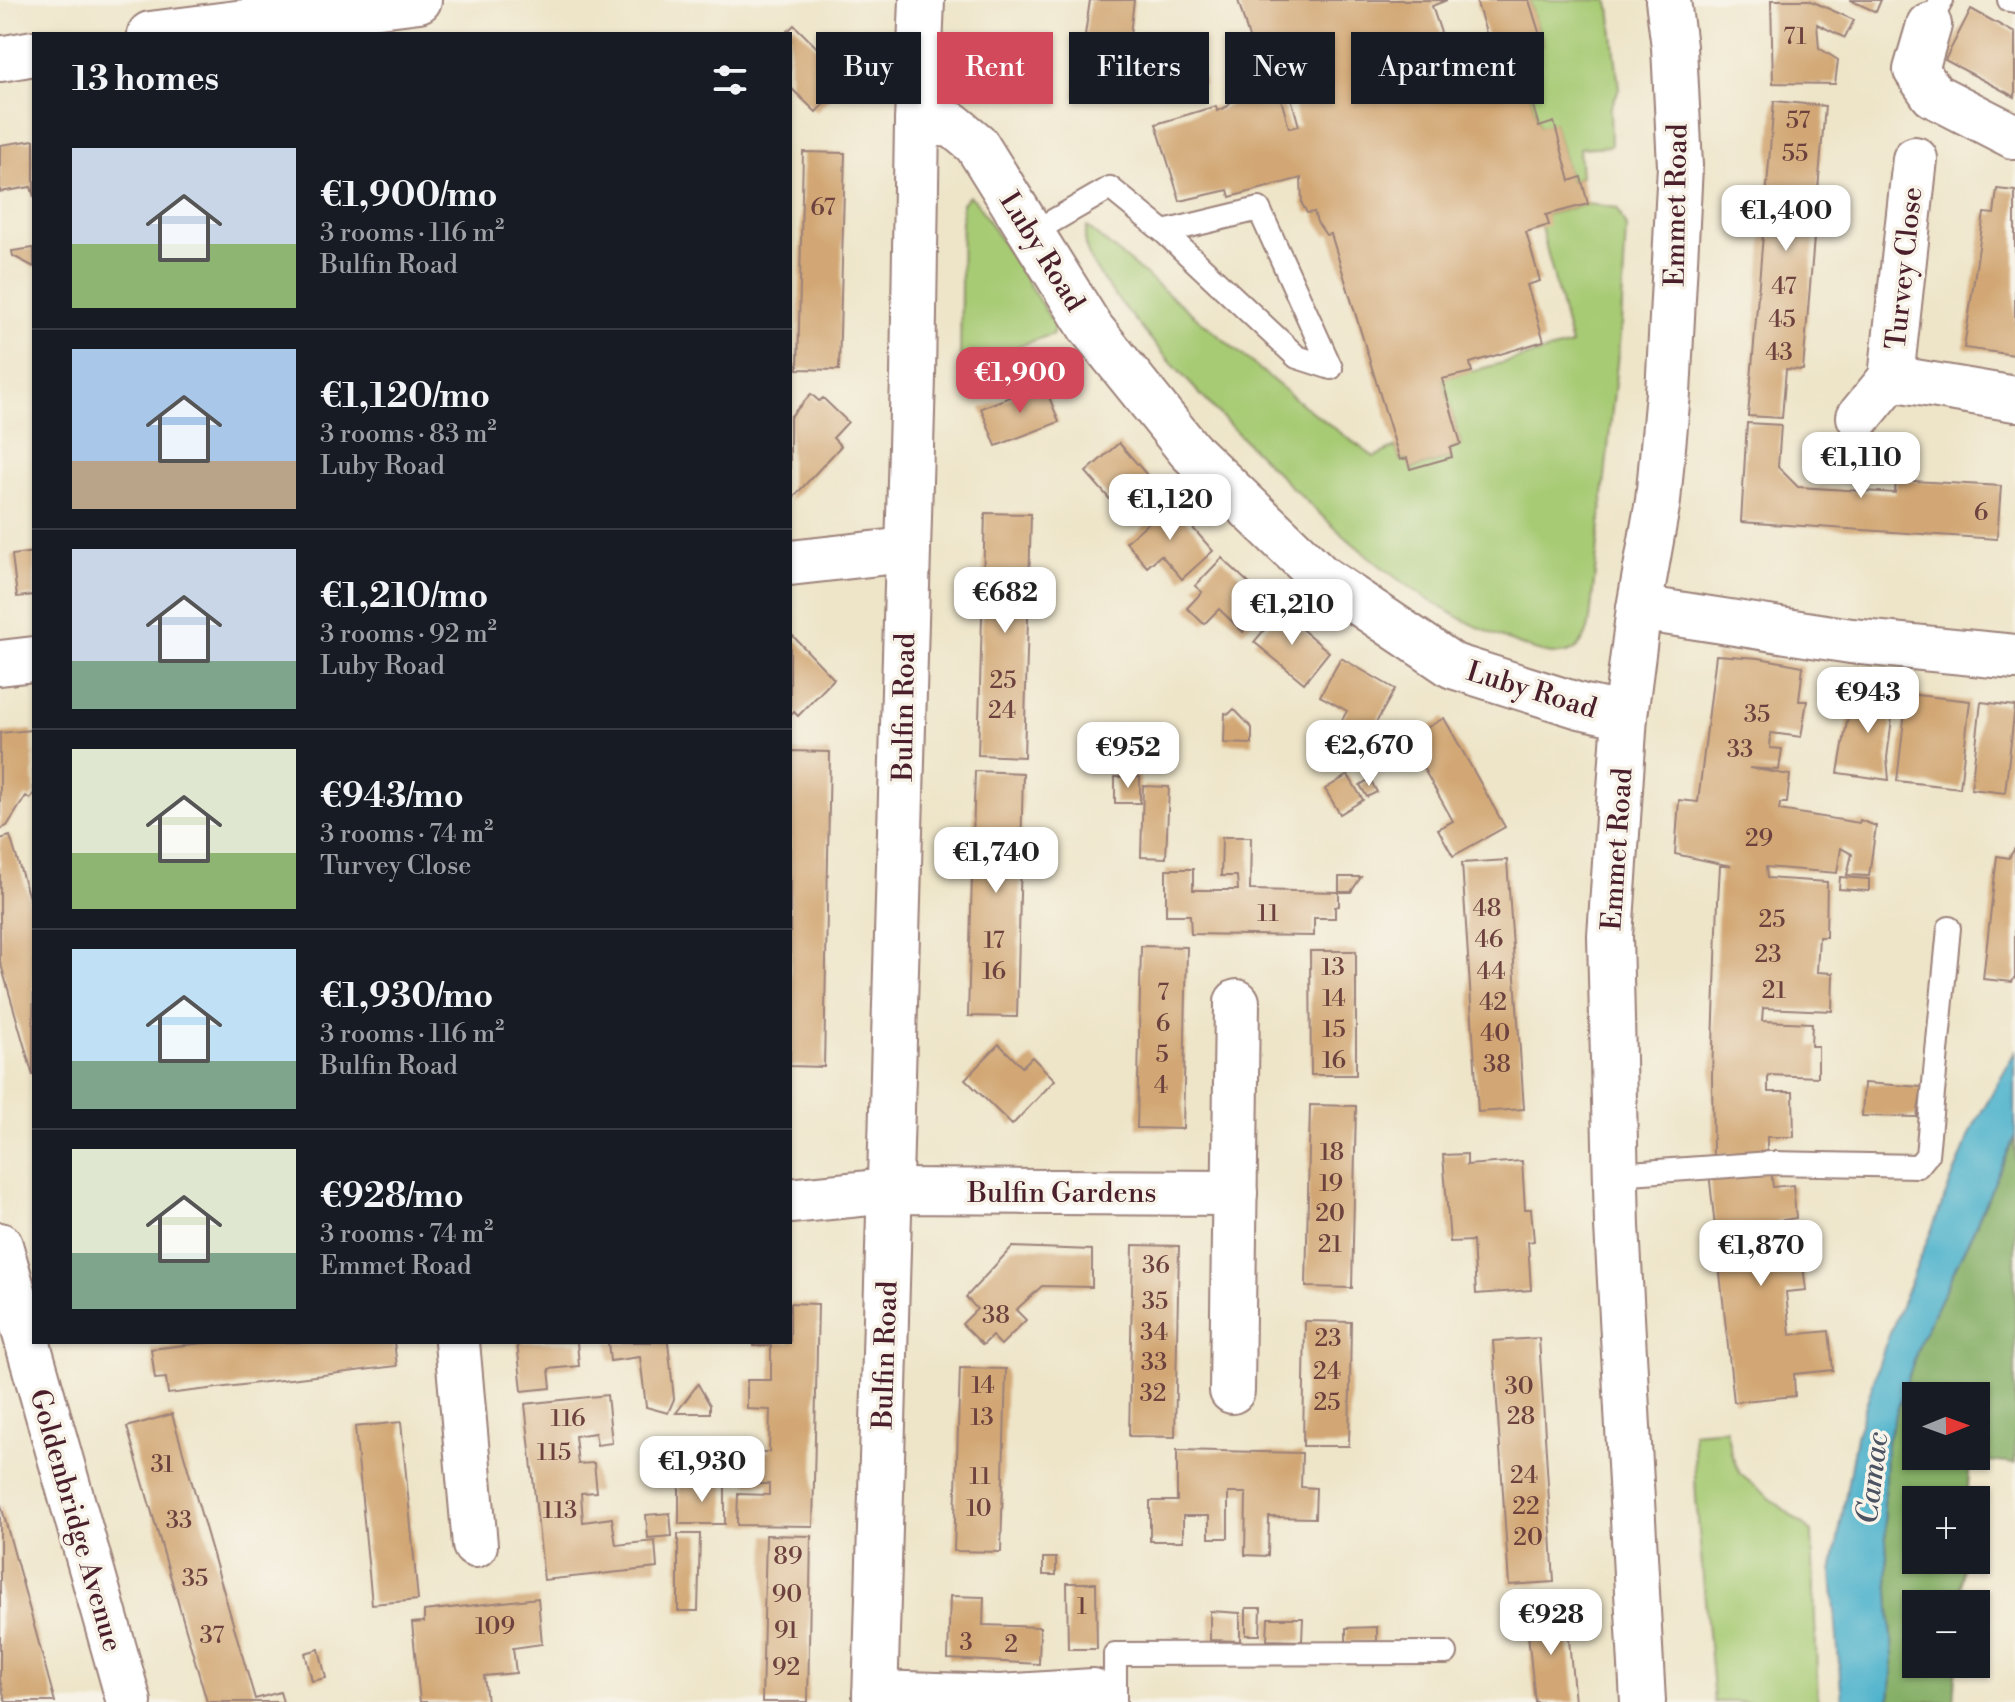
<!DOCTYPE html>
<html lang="en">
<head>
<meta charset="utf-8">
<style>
	:root { --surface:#171b24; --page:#242831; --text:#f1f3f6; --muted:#9ea1a6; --line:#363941; --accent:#d1495b }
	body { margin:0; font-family:"Libre Bodoni",serif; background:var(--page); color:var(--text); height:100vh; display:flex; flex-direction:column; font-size:30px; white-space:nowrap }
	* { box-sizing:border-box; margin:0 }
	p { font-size:26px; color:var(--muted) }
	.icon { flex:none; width:44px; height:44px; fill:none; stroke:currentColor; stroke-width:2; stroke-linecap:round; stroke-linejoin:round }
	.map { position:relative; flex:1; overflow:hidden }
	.side { position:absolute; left:32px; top:32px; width:760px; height:1312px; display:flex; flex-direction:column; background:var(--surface); border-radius:0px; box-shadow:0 2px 6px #0004 }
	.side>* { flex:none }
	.hud { position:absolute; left:816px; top:32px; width:760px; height:72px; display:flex; gap:16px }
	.needle { width:52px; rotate:89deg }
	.fabs { position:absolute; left:1902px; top:1382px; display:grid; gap:16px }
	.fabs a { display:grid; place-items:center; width:88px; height:88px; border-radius:0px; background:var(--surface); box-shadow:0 2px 6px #0004; font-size:40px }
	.price { position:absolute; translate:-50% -68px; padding:0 18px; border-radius:16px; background:#fff; color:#222; font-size:26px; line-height:52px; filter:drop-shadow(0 2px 4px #0008) }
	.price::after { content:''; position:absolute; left:50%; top:48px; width:24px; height:18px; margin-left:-12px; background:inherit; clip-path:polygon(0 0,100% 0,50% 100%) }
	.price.active { background:var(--accent); color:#fff }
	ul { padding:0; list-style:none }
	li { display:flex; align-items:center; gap:24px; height:200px; padding:0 40px }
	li+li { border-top:2px solid var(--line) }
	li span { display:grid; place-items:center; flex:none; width:224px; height:160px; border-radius:0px; color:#555 }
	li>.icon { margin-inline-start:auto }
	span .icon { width:96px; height:96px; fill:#fffc; stroke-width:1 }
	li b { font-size:34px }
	h2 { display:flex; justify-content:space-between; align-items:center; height:96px; padding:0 40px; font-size:34px }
	.pill { padding:0 28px; border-radius:0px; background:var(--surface); box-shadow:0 2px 6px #0004; font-size:28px; line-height:72px }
	.pill.active { background:var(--accent); color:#fff }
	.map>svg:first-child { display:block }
	.green { fill:#a7cb75; stroke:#787550; stroke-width:2 }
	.forest { fill:#85af66; stroke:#686748; stroke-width:2; fill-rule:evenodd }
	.water { fill:#4db2cc; stroke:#4c687c; stroke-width:2 }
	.building { fill:#d2a775 }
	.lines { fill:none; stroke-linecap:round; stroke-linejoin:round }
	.service-casing { stroke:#9c827a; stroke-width:26 }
	.minor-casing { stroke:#9c827a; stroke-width:48 }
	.secondary-casing { stroke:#9c827a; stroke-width:48 }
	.service { stroke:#fff; stroke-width:22 }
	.minor { stroke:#fff; stroke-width:44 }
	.secondary { stroke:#fff; stroke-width:44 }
	.labels { text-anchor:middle; stroke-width:7; stroke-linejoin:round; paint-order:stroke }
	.number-label { font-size:24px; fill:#6c413e }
	.street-label { font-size:28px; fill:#4a1f2b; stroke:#f7f3e8 }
	.water-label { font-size:30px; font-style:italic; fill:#4b5263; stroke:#f7f3e8 }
</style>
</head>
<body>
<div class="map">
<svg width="2015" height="1702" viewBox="0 0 2015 1702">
	<rect width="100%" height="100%" fill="#f7f3e8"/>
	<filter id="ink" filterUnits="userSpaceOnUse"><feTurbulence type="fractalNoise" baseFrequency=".0125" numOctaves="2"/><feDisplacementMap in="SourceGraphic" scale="16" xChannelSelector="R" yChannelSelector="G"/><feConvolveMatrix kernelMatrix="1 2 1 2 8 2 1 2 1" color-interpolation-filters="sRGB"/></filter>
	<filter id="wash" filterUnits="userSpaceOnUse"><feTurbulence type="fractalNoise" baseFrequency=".006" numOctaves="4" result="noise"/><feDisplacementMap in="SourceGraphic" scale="32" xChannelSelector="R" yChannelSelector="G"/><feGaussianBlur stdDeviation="1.8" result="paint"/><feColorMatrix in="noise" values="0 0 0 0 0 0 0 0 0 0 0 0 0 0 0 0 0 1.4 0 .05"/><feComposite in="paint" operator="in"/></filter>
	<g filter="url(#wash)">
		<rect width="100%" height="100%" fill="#eee5c9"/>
		<g class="green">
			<path d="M1529 0H1608L1610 7 1619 89 1610 109 1611 146 1579 148 1581 177 1570 181 1554 123 1539 127 1521 62 1543 44Z"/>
			<path d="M969 196 975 200 1054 324 1053 334 960 366 962 203Z"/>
			<path d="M1588 204 1617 208 1626 227 1621 325 1590 620C1582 667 1548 656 1515 643 1416 606 1340 536 1267 463 1224 420 1182 377 1143 330 1124 305 1094 276 1085 245 1084 240 1086 233 1087 227L1304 406 1374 457 1396 447 1400 460 1407 458 1411 469 1451 458 1450 448 1461 444 1442 379 1571 345 1541 227 1546 215Z"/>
			<path d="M1726 1429 1731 1453 1740 1474 1812 1532 1818 1702H1714L1696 1498 1693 1432Z"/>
		</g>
		<path class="forest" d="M2015 1136V1464L1970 1459 1967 1500H1916V1560H1963L1960 1604H1916V1664H1957L1954 1702H1890L1893 1658 1884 1508 1886 1444 1921 1339 1974 1229ZM1916 1396H1976V1456H1916Z"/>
		<path class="water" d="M2015 1052V1136L1974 1229 1921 1339 1886 1444 1884 1508 1893 1658 1890 1702H1842L1832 1573 1856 1436 1884 1348 1973 1127Z"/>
		<g id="blocks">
			<g class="building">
				<path d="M1090 0H1134L1123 96H1074L1079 50 1083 49Z"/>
				<path d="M1238 0H1447L1432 6 1459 86 1473 82 1471 76 1521 62 1539 127 1554 122 1570 181 1581 177 1588 204 1546 215 1549 225 1526 232 1540 281 1527 285 1544 341 1470 363 1472 372 1442 379 1461 444 1450 448 1452 457 1410 469 1407 458 1400 460 1331 234 1326 235 1317 222 1314 212 1307 213 1302 204 1301 178 1230 197 1228 190 1180 201 1156 124 1216 106 1217 111 1228 106 1239 87 1275 77 1289 128 1299 126 1277 48 1254 55Z"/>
				<path d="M1476 0H1529L1543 45 1506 54 1500 34 1487 36Z"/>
				<path d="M1771 0H1809L1854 20 1845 38 1817 24 1819 48 1838 60 1835 84 1773 83Z"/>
				<path d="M1850 0H1881L1876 12Z"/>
				<path d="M1971 9 2015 33V97L1945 60Z"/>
				<path d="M794 25 848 78 816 112 790 87V34H785Z"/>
				<path d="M1169 40H1194V54H1200L1204 85 1178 89 1179 55H1170Z"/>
				<path d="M1774 101 1825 106 1803 370 1786 369 1782 418 1748 416Z"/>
				<path d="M34 140V197L31 187 0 192V145Z"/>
				<path d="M803 152 845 153 839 370 798 369Z"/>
				<path d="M1997 189 2015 191V355L1964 348 1984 213 1994 214Z"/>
				<path d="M34 248V267L13 256 12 251Z"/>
				<path d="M1044 384 1059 422 996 446 981 408Z"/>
				<path d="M811 394 819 401 823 398 848 422 833 438 841 446 790 501V417Z"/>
				<path d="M1747 423 1781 425 1778 467 1798 487 1895 493 1896 480 2001 486 1997 539 1741 522Z"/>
				<path d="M1119 443 1161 491 1128 520 1086 472Z"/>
				<path d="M1171 503 1213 551 1182 579 1161 555 1147 567 1126 542Z"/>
				<path d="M985 513 1031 514 1024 757 978 755Z"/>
				<path d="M34 552V595L17 597 12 555Z"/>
				<path d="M1222 558 1270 603 1243 632 1219 609 1204 624 1187 608 1202 592 1195 586Z"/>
				<path d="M1280 611 1329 652 1304 683 1254 642Z"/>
				<path d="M790 633 834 679 798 716 794 712 790 716Z"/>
				<path d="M1716 655 1759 658 1803 666 1799 701H1807L1801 737 1771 733 1770 748 1782 749 1779 770 1749 768 1790 775 1787 803H1780L1779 810 1859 823 1860 820 1876 826 1869 876 1847 875 1852 854 1841 848 1837 873 1766 867 1767 878 1827 882 1826 937H1819L1817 972 1833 973 1832 1011 1763 1008 1762 1021 1812 1023 1811 1046H1818V1077L1768 1075V1092H1793L1794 1137H1767V1155H1713L1712 1075 1718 901 1720 866H1731L1675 854 1679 800 1698 802Z"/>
				<path d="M1341 658 1395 689 1364 744 1337 729 1347 711 1320 696Z"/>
				<path d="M1853 688 1895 694 1887 758 1889 780 1838 773Z"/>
				<path d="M1907 694 1970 701 1960 788 1897 781Z"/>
				<path d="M1981 702 2015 706 2005 793 1971 789Z"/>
				<path d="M1234 709 1252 728V744L1224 743 1225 713 1229 714Z"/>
				<path d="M1444 718 1505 827 1453 856 1438 829 1453 821 1407 739Z"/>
				<path d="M32 730 34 793 30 799 26 796 7 826 0 829V733Z"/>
				<path d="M790 751 830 752 824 1067 790 1066Z"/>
				<path d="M975 771 1023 773 1017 1017 968 1016Z"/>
				<path d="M1348 775 1363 800 1340 814 1325 789Z"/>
				<rect x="1115" y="777" width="25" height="26"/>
				<path d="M1370 779 1377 792 1367 797 1360 785Z"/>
				<path d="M1143 786 1169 787 1166 858 1141 857Z"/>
				<path d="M10 836 34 914 33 1076 0 961V839Z"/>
				<path d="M1222 837H1251L1250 890 1339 892V906L1335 907V918H1314V936L1191 934 1190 915H1166V869H1193V890H1238L1237 876H1221Z"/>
				<path d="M2015 848V977L2012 982 1983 979 1997 856 2009 858Z"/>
				<path d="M1507 860 1524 1109 1478 1112 1462 863Z"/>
				<path d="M1339 877H1361L1351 892H1339Z"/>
				<path d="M1840 877 1869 879V891L1839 889Z"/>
				<path d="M1141 946 1187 947 1183 1129 1137 1128Z"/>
				<path d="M1310 951H1356V1075H1311Z"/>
				<path d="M999 1044 1022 1067 1032 1057 1055 1080 1012 1125 965 1079Z"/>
				<path d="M1864 1083 1922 1087 1917 1117 1862 1116Z"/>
				<path d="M1310 1105 1356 1106 1352 1288 1306 1287Z"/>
				<path d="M1467 1154V1165L1522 1161 1525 1209H1531L1534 1241 1528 1242 1531 1290 1476 1294 1473 1241 1450 1242 1443 1155Z"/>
				<path d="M1771 1170 1773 1187 1793 1185 1796 1218 1777 1221 1779 1242 1782 1259 1802 1257 1806 1290 1786 1292 1790 1335 1829 1331 1833 1370 1794 1374 1795 1396 1734 1402 1709 1172Z"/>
				<path d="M1133 1245 1179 1246 1175 1437 1129 1436Z"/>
				<path d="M1012 1247 1092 1250V1287L1042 1286 1016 1310 1026 1320 1001 1345 992 1336 983 1345 962 1324 977 1309 966 1297Z"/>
				<path d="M790 1303 818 1304 813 1526 737 1525 738 1494 769 1495V1484H747L748 1452H769L770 1410 747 1409V1380H771V1346H754V1342H790Z"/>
				<path d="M1305 1321 1351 1322 1349 1446H1303Z"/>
				<path d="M1539 1338 1554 1582 1509 1585 1493 1341Z"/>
				<path d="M212 1342H394L397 1366 168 1394 166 1378 155 1379 151 1349Z"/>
				<path d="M517 1342H577L579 1366 549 1369 551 1388 522 1391Z"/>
				<path d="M608 1342H668L674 1399 668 1413 646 1407 640 1357 610 1361Z"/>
				<path d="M960 1368 1006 1369 1001 1552 954 1551Z"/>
				<path d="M698 1384 710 1405V1413H676Z"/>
				<path d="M607 1395 612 1443 597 1445 595 1433 575 1436 578 1464 594 1463 597 1492 581 1493 583 1522 612 1518 616 1545 655 1541 657 1568 544 1580 525 1404Z"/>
				<path d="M172 1414 255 1699 280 1692 283 1702H207L127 1427Z"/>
				<path d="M401 1422 418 1600 372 1604 355 1427Z"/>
				<path d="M1177 1450 1302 1453 1301 1487 1316 1488 1315 1518 1269 1517 1268 1556 1245 1555 1246 1493H1228V1538H1209V1516H1183V1541H1150V1501H1177Z"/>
				<path d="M678 1451H690L689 1480 676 1479Z"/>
				<rect x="679" y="1483" width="46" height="41"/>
				<path d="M0 1505H1L55 1702H6L4 1696 0 1680Z"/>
				<path d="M670 1513 672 1536 648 1538 646 1515Z"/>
				<path d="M678 1534H700L698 1611H678Z"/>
				<path d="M766 1535 811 1536 808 1702H762Z"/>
				<rect x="1043" y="1558" width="13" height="17"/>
				<path d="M1067 1583H1096L1097 1649H1068Z"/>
				<path d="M950 1596 984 1597 983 1625 1040 1627 1039 1664 948 1659Z"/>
				<path d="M538 1598 542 1644 513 1648 516 1673 484 1676 487 1702H420L412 1623 424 1622V1611Z"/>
				<path d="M1246 1608H1261L1260 1635H1246Z"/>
				<path d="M1566 1609 1575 1702H1535L1526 1614Z"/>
				<path d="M1210 1611 1240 1613V1641L1210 1640Z"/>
				<path d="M1268 1618H1303L1302 1641 1267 1640Z"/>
				<path d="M1377 1627V1641L1346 1642V1628Z"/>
				<path d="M319 1649 326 1678 312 1681 305 1653Z"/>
			</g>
		</g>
	</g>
	<g filter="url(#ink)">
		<use href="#blocks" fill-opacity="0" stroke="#9c827a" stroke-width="2"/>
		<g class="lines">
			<defs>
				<g id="service">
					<path d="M2009 0 2015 1"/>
					<path d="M1929 25 1942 0"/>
					<path d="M1032 233 1110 188 1164 232 1259 209 1331 368 1297 357 1164 232"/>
					<path d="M1616 1174 1771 1163 1918 1166 1927 1155 1949 928"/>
					<path d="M1115 1702V1654L1446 1653"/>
				</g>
				<g id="minor">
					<path d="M1929 25 1916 70 1933 95 2015 137"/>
					<path d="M150 34 419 0"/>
					<path d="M0 59 34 53"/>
					<path d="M917 122 953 125 976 144 1090 327 1190 451 1321 577 1453 666 1580 706 1625 716"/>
					<path d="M1915 159 1891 378 2015 399"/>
					<path d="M1859 417 1891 378"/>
					<path d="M790 563 906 550"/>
					<path d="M1639 608 1851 641 2015 657"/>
					<path d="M0 663 34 659"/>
					<path d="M790 1201 889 1191 1235 1193"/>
					<path d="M0 1245 129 1702"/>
					<path d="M457 1342 475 1545"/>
					<path d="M1232 1391 1237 1002"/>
					<path d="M875 1693 1000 1697 1093 1691"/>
					<path d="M875 1702 913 377 917 122 922 0"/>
				</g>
				<path id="secondary" d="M1643 1702 1617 1226 1610 936 1625 716 1639 608 1658 501 1668 393 1680 166 1674 47 1668 0"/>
			</defs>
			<use href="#service" class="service-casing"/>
			<use href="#minor" class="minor-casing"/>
			<use href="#secondary" class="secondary-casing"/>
			<use href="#service" class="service"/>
			<use href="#minor" class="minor"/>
			<use href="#secondary" class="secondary"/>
		</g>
	</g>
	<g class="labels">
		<g class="number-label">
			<text x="1795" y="44">71</text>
			<text x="1798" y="128">57</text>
			<text x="1795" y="161">55</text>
			<text x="823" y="215">67</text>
			<text x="1784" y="294">47</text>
			<text x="1782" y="327">45</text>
			<text x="1779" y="360">43</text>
			<text x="1981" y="520">6</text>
			<text x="1003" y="688">25</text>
			<text x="1002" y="718">24</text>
			<text x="1757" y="722">35</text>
			<text x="1740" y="757">33</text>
			<text x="1759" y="846">29</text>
			<text x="1487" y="916">48</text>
			<text x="1268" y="921">11</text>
			<text x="1772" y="927">25</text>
			<text x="1489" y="947">46</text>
			<text x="994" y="948">17</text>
			<text x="1768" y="962">23</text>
			<text x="1333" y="975">13</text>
			<text x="994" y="979">16</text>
			<text x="1491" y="979">44</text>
			<text x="1774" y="998">21</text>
			<text x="1163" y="1000">7</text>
			<text x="1334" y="1006">14</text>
			<text x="1493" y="1010">42</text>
			<text x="1163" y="1031">6</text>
			<text x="1334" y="1037">15</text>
			<text x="1495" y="1041">40</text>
			<text x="1162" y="1062">5</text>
			<text x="1334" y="1068">16</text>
			<text x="1497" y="1072">38</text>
			<text x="1161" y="1093">4</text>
			<text x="1332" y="1160">18</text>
			<text x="1331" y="1191">19</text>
			<text x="1330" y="1221">20</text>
			<text x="1330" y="1252">21</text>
			<text x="1156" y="1273">36</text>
			<text x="1155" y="1309">35</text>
			<text x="996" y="1323">38</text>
			<text x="1154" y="1340">34</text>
			<text x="1328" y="1346">23</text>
			<text x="1154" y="1370">33</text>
			<text x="1327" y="1379">24</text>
			<text x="983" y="1393">14</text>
			<text x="1519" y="1394">30</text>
			<text x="1153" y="1401">32</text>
			<text x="1327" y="1410">25</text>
			<text x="1521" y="1424">28</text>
			<text x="982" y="1425">13</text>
			<text x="568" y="1426">116</text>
			<text x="554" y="1460">115</text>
			<text x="162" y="1472">31</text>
			<text x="1524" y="1483">24</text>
			<text x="980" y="1484">11</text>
			<text x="1526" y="1514">22</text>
			<text x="979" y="1516">10</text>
			<text x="560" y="1518">113</text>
			<text x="179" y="1528">33</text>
			<text x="1528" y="1545">20</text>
			<text x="788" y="1564">89</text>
			<text x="195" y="1586">35</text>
			<text x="787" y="1602">90</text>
			<text x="1082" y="1614">1</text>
			<text x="495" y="1634">109</text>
			<text x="786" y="1638">91</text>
			<text x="212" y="1643">37</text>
			<text x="966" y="1650">3</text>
			<text x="1011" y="1652">2</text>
			<text x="786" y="1675">92</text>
		</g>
		<g class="street-label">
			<text transform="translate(1675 205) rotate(-89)" y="10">Emmet Road</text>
			<text transform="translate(1043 251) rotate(58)" y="10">Luby Road</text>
			<text transform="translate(1903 268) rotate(-84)" y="10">Turvey Close</text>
			<text transform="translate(1532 689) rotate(17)" y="10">Luby Road</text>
			<text transform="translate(903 707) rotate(-89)" y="10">Bulfin Road</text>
			<text transform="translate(1616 849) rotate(-86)" y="10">Emmet Road</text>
			<text x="1062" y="1202">Bulfin Gardens</text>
			<text transform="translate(884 1355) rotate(-88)" y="10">Bulfin Road</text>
			<text transform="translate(77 1520) rotate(74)" y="10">Goldenbridge Avenue</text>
		</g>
		<g class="water-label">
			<text transform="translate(1872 1478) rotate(-83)" y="10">Camac</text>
		</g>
	</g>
</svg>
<div class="fabs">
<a><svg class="needle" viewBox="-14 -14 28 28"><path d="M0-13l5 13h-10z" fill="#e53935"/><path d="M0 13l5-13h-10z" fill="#9ea1a6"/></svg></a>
<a>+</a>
<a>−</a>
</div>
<b class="price" style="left:1786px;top:253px">€1,400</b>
<b class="price active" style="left:1020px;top:415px">€1,900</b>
<b class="price" style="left:1861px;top:500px">€1,110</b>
<b class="price" style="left:1170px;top:542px">€1,120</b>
<b class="price" style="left:1005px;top:635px">€682</b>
<b class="price" style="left:1292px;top:647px">€1,210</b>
<b class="price" style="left:1868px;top:735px">€943</b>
<b class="price" style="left:1369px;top:788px">€2,670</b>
<b class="price" style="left:1128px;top:790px">€952</b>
<b class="price" style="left:996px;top:895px">€1,740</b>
<b class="price" style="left:1761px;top:1288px">€1,870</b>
<b class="price" style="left:702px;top:1504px">€1,930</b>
<b class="price" style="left:1551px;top:1657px">€928</b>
<div class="hud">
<a class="pill">Buy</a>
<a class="pill active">Rent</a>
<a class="pill">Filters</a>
<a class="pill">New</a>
<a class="pill">Apartment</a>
</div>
<section class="side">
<h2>13 homes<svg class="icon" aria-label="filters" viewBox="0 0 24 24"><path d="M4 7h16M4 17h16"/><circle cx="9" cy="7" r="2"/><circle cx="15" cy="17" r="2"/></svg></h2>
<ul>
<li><span style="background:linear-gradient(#c9d6e8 60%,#8fb573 0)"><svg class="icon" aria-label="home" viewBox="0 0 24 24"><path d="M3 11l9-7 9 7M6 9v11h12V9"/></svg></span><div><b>€1,900/mo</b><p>3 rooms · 116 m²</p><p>Bulfin Road</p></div></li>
<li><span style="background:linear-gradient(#a9c7e8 70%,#b9a48a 0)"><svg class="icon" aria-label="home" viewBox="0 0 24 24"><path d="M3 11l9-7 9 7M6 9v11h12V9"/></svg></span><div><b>€1,120/mo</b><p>3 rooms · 83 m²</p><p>Luby Road</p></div></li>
<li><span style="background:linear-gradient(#c9d6e8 70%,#7fa58c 0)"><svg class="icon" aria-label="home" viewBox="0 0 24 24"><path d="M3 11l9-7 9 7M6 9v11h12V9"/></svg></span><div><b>€1,210/mo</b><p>3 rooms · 92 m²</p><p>Luby Road</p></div></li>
<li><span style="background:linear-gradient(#dfe7d0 65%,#8fb573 0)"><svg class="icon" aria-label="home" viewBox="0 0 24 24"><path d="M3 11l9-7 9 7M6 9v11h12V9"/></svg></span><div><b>€943/mo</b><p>3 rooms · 74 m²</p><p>Turvey Close</p></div></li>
<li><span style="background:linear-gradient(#bfe0f5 70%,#7fa58c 0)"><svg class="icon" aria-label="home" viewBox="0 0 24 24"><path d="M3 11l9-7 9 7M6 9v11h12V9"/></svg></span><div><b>€1,930/mo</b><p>3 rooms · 116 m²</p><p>Bulfin Road</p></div></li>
<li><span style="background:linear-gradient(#dfe7d0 65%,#7fa58c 0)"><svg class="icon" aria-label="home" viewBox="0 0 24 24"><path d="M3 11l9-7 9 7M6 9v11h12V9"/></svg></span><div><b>€928/mo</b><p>3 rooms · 74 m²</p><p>Emmet Road</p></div></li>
</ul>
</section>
</div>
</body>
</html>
